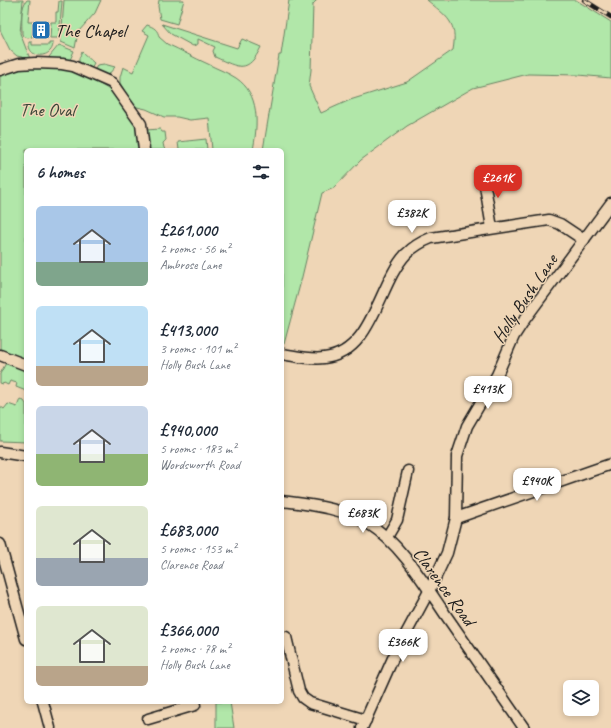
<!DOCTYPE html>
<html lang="en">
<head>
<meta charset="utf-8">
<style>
	:root { --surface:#fff; --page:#f6f6f7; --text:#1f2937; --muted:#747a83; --accent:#d93025 }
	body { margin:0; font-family:Caveat,sans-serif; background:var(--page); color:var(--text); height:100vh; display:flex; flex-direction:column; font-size:15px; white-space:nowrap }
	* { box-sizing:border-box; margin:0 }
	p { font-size:13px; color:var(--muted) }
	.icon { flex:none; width:22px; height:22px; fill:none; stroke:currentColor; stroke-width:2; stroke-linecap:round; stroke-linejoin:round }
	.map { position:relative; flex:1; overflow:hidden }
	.details { position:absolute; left:24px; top:148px; width:260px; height:556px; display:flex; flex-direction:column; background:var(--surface); border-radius:6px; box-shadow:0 2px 6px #0003 }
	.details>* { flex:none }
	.fabs { position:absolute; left:563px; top:680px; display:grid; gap:8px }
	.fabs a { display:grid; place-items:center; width:36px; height:36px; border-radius:6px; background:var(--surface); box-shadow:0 2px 6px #0003; font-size:20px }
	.price { position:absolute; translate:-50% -34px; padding:0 9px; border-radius:8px; background:#fff; color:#222; font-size:13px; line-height:26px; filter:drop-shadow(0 1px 2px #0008) }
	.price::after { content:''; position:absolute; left:50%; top:24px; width:12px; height:9px; margin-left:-6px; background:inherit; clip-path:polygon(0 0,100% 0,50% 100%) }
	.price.active { background:var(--accent); color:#fff }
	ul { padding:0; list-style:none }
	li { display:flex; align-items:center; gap:12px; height:100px; padding:0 12px }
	li span { display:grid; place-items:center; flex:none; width:112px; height:80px; border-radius:6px; color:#555 }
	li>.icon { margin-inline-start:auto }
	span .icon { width:48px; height:48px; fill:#fffc; stroke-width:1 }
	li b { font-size:17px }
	h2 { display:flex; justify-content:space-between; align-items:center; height:48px; padding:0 12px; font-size:17px }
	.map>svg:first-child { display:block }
	.green { fill:#b1e7a9; stroke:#668262 }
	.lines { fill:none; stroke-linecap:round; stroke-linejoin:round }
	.street-casing { stroke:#1c1c1c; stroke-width:13 }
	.street { stroke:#efd6b6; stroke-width:10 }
	.rail-casing { stroke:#1c1c1c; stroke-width:4.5 }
	.rail { stroke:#efd6b6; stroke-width:3; stroke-dasharray:9; stroke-linecap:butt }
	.labels { text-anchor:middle; stroke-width:3; stroke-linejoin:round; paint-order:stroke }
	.poi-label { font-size:19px; fill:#1c1c1c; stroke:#efd6b6; text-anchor:start }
	.park-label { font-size:19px; fill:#3a4538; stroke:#efd6b6 }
	.street-label { font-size:19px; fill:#1c1c1c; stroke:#efd6b6 }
</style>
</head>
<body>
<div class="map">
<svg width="611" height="728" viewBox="0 0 611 728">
	<rect width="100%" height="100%" fill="#efd6b6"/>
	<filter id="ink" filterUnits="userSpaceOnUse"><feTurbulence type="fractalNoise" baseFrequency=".025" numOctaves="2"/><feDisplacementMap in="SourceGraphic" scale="8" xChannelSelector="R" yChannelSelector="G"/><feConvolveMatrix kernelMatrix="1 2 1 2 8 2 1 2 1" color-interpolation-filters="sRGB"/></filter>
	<g filter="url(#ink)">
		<g class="green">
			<path d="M0 0H23L20 33 30 59 17 56 10 50 0 30Z"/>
			<path d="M27 0H30L28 22H33L32 37 28 38 23 36 22 34C22 24 20 7 27 0Z"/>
			<path d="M64 0H101L95 13 78 32 75 48 61 42Z"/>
			<path d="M159 0H184L177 24 160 19 158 6Z"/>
			<path d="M289 0H317L313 4 311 70 309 86 321 113 350 100 407 82 453 50C458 22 447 17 427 0H576L611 22V78L578 75 528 74 473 88 407 126 361 160 334 188 322 193 301 281 284 344H282V150H263L279 55H281Z"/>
			<path d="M59 1H62L59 38H50L51 22H56V12H58Z"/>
			<path d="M162 24 237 48 242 39 261 47C248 74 239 68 215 57L213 51 215 47 198 39V44L193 46 171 34Z"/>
			<path d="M147 25C154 27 158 30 159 37L167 44C181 50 194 58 208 64 217 69 227 72 236 78 260 94 258 124 253 150H212L209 118 190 120 177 117H164L146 109 137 107 132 103 120 83V77L123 67 133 72 149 35 142 31Z"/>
			<path d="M29 42H32V45H49V43H53C53 59 27 60 29 42Z"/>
			<path d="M59 45 74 51 70 60 49 59V57Z"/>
			<path d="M82 52 94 63 91 68 79 62V58Z"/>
			<path d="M104 64 115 67 108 75H105L95 70 97 65Z"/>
			<path d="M21 68H52L73 70 88 77 108 89 119 98 138 129 141 150H26V361L0 353V74Z"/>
			<path d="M160 129 162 132H165L166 140 163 143 164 148 166 150H148L146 130Z"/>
			<path d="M206 139 207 150H179L178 142Z"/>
			<path d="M6 363 26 370V391L16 387 17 383 10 381 8 385 4 383 3 384 0 383V374Z"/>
			<path d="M20 399 24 401 26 404V442L0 441V406L4 409 8 404 17 407Z"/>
			<path d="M216 702H230L234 728H216Z"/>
		</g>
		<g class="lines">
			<defs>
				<g id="street">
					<path d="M0 70 19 64 35 63 62 64 73 66 112 83 141 124 144 150"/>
					<path d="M483 174 492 228"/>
					<path d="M282 354C296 356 310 360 324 358 373 353 378 284 406 254 413 247 421 242 431 238L549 220 560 224 584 240"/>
					<path d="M0 355 26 365"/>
					<path d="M0 452 26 456"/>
					<path d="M282 501C312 505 343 508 369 524 401 544 424 583 445 614 471 652 498 690 524 728"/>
					<path d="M456 518 611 464"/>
					<path d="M387 537 397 520 408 471"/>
					<path d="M0 544 26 639"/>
					<path d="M286 637 299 691 303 698 310 703 366 720"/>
					<path d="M43 702 50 728"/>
					<path d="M148 719 195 705"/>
					<path d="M362 728 394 656 429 591 447 553 456 518 457 456 467 426 497 375 514 336 525 319 611 203"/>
				</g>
			</defs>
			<use href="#street" class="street-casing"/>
			<use href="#street" class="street"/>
			<defs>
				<path id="rail" d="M584 0 611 17"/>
			</defs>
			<use href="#rail" class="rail-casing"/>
			<use href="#rail" class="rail"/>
		</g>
	</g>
	<defs>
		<symbol id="building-square" viewBox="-11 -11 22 22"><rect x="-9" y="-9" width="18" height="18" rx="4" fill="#1f6fb2" stroke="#efd6b6"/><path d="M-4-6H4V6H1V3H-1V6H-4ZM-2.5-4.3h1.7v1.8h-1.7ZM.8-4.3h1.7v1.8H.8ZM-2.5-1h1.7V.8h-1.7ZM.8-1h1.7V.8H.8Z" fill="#fff"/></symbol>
	</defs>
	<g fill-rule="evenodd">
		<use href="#building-square" x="30" y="19" width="22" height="22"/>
	</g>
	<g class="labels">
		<g class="poi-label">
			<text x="55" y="37">The Chapel</text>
		</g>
		<g class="park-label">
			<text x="47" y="116">The Oval</text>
		</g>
		<g class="street-label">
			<text transform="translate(524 298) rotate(-56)" y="7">Holly Bush Lane</text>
			<text transform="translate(445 586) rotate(54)" y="7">Clarence Road</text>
		</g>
	</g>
</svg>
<div class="fabs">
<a><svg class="icon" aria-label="layers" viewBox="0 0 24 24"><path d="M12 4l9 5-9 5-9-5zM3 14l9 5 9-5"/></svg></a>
</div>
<b class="price active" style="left:498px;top:199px">£261K</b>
<b class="price" style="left:412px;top:234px">£382K</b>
<b class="price" style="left:488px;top:410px">£413K</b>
<b class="price" style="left:537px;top:502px">£940K</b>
<b class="price" style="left:363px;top:534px">£683K</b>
<b class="price" style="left:403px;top:663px">£366K</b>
<section class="details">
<h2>6 homes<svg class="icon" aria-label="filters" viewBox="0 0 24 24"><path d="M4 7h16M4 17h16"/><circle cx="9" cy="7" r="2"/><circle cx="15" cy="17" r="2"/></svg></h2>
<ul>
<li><span style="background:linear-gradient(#a9c7e8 70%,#7fa58c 0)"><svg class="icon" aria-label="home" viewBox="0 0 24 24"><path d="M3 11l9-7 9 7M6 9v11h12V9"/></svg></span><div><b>£261,000</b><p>2 rooms · 56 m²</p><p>Ambrose Lane</p></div></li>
<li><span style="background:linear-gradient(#bfe0f5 75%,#b9a48a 0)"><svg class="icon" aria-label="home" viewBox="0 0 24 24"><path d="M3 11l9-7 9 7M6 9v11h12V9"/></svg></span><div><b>£413,000</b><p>3 rooms · 101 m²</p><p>Holly Bush Lane</p></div></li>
<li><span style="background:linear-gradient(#c9d6e8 60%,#8fb573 0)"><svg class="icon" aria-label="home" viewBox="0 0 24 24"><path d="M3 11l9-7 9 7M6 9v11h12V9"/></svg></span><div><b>£940,000</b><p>5 rooms · 183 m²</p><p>Wordsworth Road</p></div></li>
<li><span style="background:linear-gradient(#dfe7d0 65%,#9aa5b1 0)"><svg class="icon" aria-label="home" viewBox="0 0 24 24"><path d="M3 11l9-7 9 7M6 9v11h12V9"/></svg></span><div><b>£683,000</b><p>5 rooms · 153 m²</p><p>Clarence Road</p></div></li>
<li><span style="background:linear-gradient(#dfe7d0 75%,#b9a48a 0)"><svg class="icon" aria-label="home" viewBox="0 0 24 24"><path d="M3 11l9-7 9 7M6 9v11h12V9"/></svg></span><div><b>£366,000</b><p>2 rooms · 78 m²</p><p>Holly Bush Lane</p></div></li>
</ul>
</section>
</div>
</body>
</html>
